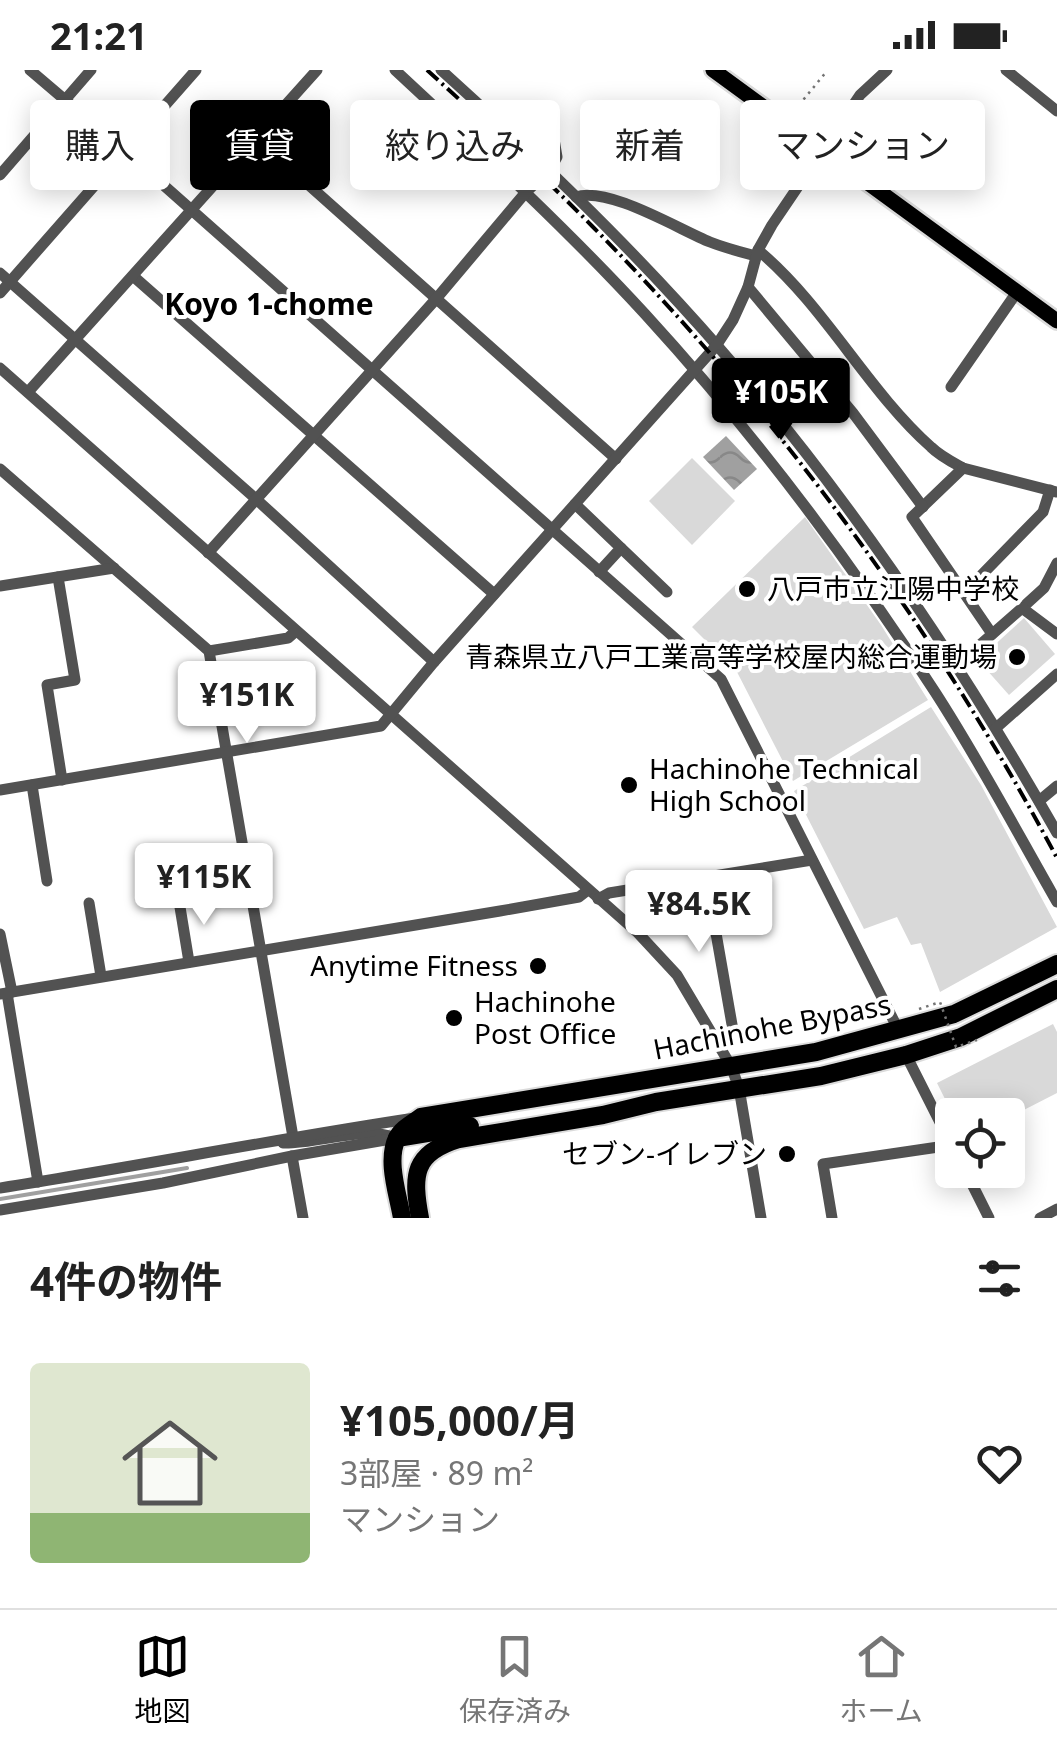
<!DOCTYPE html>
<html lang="ja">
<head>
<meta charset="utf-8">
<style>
	:root { --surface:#fff; --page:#f2f2f2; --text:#222; --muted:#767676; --line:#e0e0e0; --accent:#000 }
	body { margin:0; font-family:"Noto Sans","Noto Sans JP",sans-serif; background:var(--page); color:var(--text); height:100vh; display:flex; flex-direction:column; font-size:38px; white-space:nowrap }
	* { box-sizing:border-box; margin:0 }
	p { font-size:32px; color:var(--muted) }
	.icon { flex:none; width:55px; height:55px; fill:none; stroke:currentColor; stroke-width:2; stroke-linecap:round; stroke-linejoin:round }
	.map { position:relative; height:1148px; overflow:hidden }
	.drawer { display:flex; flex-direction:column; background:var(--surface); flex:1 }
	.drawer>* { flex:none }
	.banner { position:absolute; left:30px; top:30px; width:998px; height:90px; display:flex; gap:20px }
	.fabs { position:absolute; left:935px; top:1028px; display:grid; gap:20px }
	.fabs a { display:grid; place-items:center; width:90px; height:90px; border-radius:10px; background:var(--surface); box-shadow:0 5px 25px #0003; font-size:50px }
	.price { position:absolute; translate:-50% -85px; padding:0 22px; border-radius:10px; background:#fff; color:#222; font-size:32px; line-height:65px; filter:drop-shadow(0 2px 5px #0008) }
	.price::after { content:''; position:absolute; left:50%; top:60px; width:30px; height:22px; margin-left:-15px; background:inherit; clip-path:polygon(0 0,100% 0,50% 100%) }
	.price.active { background:var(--accent); color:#fff }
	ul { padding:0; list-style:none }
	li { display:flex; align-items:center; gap:30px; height:250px; padding:0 30px }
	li+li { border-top:2px solid var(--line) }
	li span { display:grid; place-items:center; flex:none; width:280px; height:200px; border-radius:10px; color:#555 }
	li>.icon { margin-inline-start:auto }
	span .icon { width:120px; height:120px; fill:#fffc; stroke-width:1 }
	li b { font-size:42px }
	h2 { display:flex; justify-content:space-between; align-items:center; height:120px; padding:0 30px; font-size:42px }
	.chip { padding:0 35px; border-radius:10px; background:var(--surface); box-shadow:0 5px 25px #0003; font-size:35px; line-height:90px }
	.chip.active { background:var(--accent); color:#fff }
	.status { display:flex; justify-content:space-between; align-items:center; height:70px; padding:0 50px; background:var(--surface); direction:ltr }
	.status svg { height:28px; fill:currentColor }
	.dock { display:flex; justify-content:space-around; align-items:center; height:140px; border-top:2px solid var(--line); background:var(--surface); font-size:28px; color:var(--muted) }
	.dock a { display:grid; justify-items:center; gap:5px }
	.dock .active { color:var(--accent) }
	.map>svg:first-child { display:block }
	.garden { fill:#d9d9d9 }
	.water { fill:url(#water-waves) }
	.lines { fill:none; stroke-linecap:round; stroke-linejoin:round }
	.stream { stroke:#a0a0a0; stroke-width:4 }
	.major-casing { stroke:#dbdbdb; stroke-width:20 }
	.highway-casing { stroke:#dbdbdb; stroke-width:22 }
	.path { stroke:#747474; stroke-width:2.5; stroke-dasharray:2.5 5; stroke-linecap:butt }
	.minor { stroke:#525252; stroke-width:11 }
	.major { stroke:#000; stroke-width:15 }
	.highway { stroke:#000; stroke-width:18 }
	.rail { stroke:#000; stroke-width:4; stroke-dasharray:15 5 2.5 5; stroke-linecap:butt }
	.path-bridge { stroke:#747474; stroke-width:2.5; stroke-dasharray:2.5 5; stroke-linecap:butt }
	.poi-dot { fill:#000; stroke:#fff; stroke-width:4 }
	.labels { text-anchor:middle; stroke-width:8; stroke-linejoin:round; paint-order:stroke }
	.poi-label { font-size:28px; fill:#000; stroke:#fff; text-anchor:start }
	.street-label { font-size:28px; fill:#000; stroke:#fff }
	.neighbourhood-label { font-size:30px; font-weight:bold; fill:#000; stroke:#fff }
</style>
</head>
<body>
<div class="status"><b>21:21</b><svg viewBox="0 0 49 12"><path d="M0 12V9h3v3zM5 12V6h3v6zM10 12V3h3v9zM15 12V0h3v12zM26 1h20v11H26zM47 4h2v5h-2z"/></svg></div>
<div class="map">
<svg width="1057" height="1148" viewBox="0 0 1057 1148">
	<defs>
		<pattern id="water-waves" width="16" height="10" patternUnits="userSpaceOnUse" patternTransform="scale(2.5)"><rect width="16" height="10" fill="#a0a0a0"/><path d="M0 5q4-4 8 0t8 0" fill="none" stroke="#888"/></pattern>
	</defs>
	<rect width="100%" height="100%" fill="#fff"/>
	<g class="garden">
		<path d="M692 388 735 431 692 475 649 431Z"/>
		<path d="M805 447 881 555 928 630 793 711 737 602 692 557Z"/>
		<path d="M1024 548 1055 584 1009 625 978 590Z"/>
		<path d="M931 637 981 715 1057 857 940 922 921 873 911 875 897 847 864 859 794 721Z"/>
		<path d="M1053 954 1057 962V1023L1008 1048V1045H953L937 1013Z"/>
	</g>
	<path class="water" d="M726 366 757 399 734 420 703 387Z"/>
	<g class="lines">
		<path class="stream" d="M0 1129 187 1098"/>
		<defs>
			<path id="major" d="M713 0 1057 251"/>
			<g id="highway">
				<path d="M397 1068 470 1056"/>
				<path d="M402 1148C398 1124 386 1091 397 1068 402 1058 413 1053 421 1047L816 982 954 944 1057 894"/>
				<path d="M420 1148C412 1105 413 1083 459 1069L603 1045 656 1032 821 1006 906 985 961 967 1057 919"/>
			</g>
		</defs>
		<use href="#major" class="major-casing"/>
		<use href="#highway" class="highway-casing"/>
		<path class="path" d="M794 41 827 1"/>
		<g class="minor">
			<path d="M30 0 125 81 721 609 899 961"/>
			<path d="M395 0C480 79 566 158 645 244 752 361 849 489 935 622 979 690 1017 762 1057 832"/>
			<path d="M441 0C523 74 604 151 679 233 826 393 950 574 1057 763"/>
			<path d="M1006 0 1057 41"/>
			<path d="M256 68 616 389"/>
			<path d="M0 105 91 0"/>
			<path d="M576 127C608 116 678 159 710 172 725 178 741 182 756 186"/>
			<path d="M758 180C825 236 867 320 931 377 940 386 952 392 963 398L912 447 992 564"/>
			<path d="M0 203 256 429 434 592"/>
			<path d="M133 206 494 524"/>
			<path d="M748 217 853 343 923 437"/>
			<path d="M0 223 196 0"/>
			<path d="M0 298 638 863 677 905 731 996 739 1018 761 1148"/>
			<path d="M951 317 1017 222"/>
			<path d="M28 322 317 0"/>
			<path d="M963 398 1056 422"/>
			<path d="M0 399 209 581 293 1067"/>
			<path d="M575 434 621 478 599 502"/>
			<path d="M621 478 667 522"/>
			<path d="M208 483 436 229 526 122 550 100 557 87 550 45"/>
			<path d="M58 507 75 610 47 615 62 710"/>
			<path d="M0 516 114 498"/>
			<path d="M965 522 1043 442 1050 420"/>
			<path d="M1022 538 1044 518 1057 493"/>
			<path d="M209 581 288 568 296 561"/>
			<path d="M956 596 1022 538 1057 564"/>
			<path d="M996 658 1057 604"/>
			<path d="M32 715 47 811"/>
			<path d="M0 720 381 656 434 592 716 276 733 250 748 217 758 180 772 155 860 25 887 0"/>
			<path d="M1039 731 1057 716"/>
			<path d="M706 806 734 966 720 975"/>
			<path d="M598 829 609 823 812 790"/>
			<path d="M179 831 189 892"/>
			<path d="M89 833 101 906"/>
			<path d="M0 864 12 922"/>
			<path d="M7 923 38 1112"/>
			<path d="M0 924 500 841 579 827 588 820"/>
			<path d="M906 985 952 1076"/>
			<path d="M283 1073C317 1074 362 1056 393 1067"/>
			<path d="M292 1086 303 1148"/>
			<path d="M965 1100 989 1148"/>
			<path d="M0 1118C139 1096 276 1069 415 1048"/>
			<path d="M0 1140 163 1113 292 1086 397 1068"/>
			<path d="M832 1148 823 1094 952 1075"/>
			<path d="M1040 1148 1057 1139"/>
		</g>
		<use href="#major" class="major"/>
		<use href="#highway" class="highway"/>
		<path class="rail" d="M427 0C483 51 539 102 592 156 776 342 934 557 1057 788"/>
		<path class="path-bridge" d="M919 939 940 932 956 977 977 970"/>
	</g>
	<g class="poi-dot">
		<circle cx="747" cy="519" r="10"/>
		<circle cx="1017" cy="587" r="10"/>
		<circle cx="629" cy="715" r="10"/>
		<circle cx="538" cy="896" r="10"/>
		<circle cx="454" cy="948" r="10"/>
		<circle cx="787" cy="1084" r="10"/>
	</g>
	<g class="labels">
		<g class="poi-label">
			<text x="767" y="529">八戸市立江陽中学校</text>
			<text x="997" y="597" text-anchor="end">青森県立八戸工業高等学校屋内総合運動場</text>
			<text x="649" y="709">Hachinohe Technical<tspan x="649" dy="32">High School</tspan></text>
			<text x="518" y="906" text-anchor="end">Anytime Fitness</text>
			<text x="474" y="942">Hachinohe<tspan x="474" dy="32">Post Office</tspan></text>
			<text x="767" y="1094" text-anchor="end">セブン-イレブン</text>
		</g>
		<g class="street-label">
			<text transform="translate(772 957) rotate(-11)" y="10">Hachinohe Bypass</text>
		</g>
		<g class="neighbourhood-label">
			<text x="269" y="245">Koyo 1-chome</text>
		</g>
	</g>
</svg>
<div class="fabs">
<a><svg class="icon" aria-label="locate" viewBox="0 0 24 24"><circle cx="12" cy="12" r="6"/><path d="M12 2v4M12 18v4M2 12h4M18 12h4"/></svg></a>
</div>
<b class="price active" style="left:781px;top:373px">¥105K</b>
<b class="price" style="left:247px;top:676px">¥151K</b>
<b class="price" style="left:204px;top:858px">¥115K</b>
<b class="price" style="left:699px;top:885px">¥84.5K</b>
<div class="banner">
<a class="chip">購入</a>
<a class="chip active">賃貸</a>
<a class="chip">絞り込み</a>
<a class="chip">新着</a>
<a class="chip">マンション</a>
</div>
</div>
<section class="drawer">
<h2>4件の物件<svg class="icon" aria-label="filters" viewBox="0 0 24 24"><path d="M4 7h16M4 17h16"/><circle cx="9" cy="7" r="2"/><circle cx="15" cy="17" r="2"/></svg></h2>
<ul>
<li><span style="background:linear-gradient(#dfe7d0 75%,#8fb573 0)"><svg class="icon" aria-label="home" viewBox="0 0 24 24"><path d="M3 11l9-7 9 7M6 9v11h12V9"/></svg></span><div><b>¥105,000/月</b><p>3部屋 · 89 m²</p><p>マンション</p></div><svg class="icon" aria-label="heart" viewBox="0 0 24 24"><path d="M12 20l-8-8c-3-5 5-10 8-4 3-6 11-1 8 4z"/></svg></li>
</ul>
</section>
<nav class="dock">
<a class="active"><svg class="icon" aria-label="map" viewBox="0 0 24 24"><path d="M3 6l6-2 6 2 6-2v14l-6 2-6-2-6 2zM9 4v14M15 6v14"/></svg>地図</a>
<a><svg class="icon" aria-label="saved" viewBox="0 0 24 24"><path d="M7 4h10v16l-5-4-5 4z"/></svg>保存済み</a>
<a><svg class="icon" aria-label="home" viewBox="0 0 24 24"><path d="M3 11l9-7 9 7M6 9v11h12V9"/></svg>ホーム</a>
</nav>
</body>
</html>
